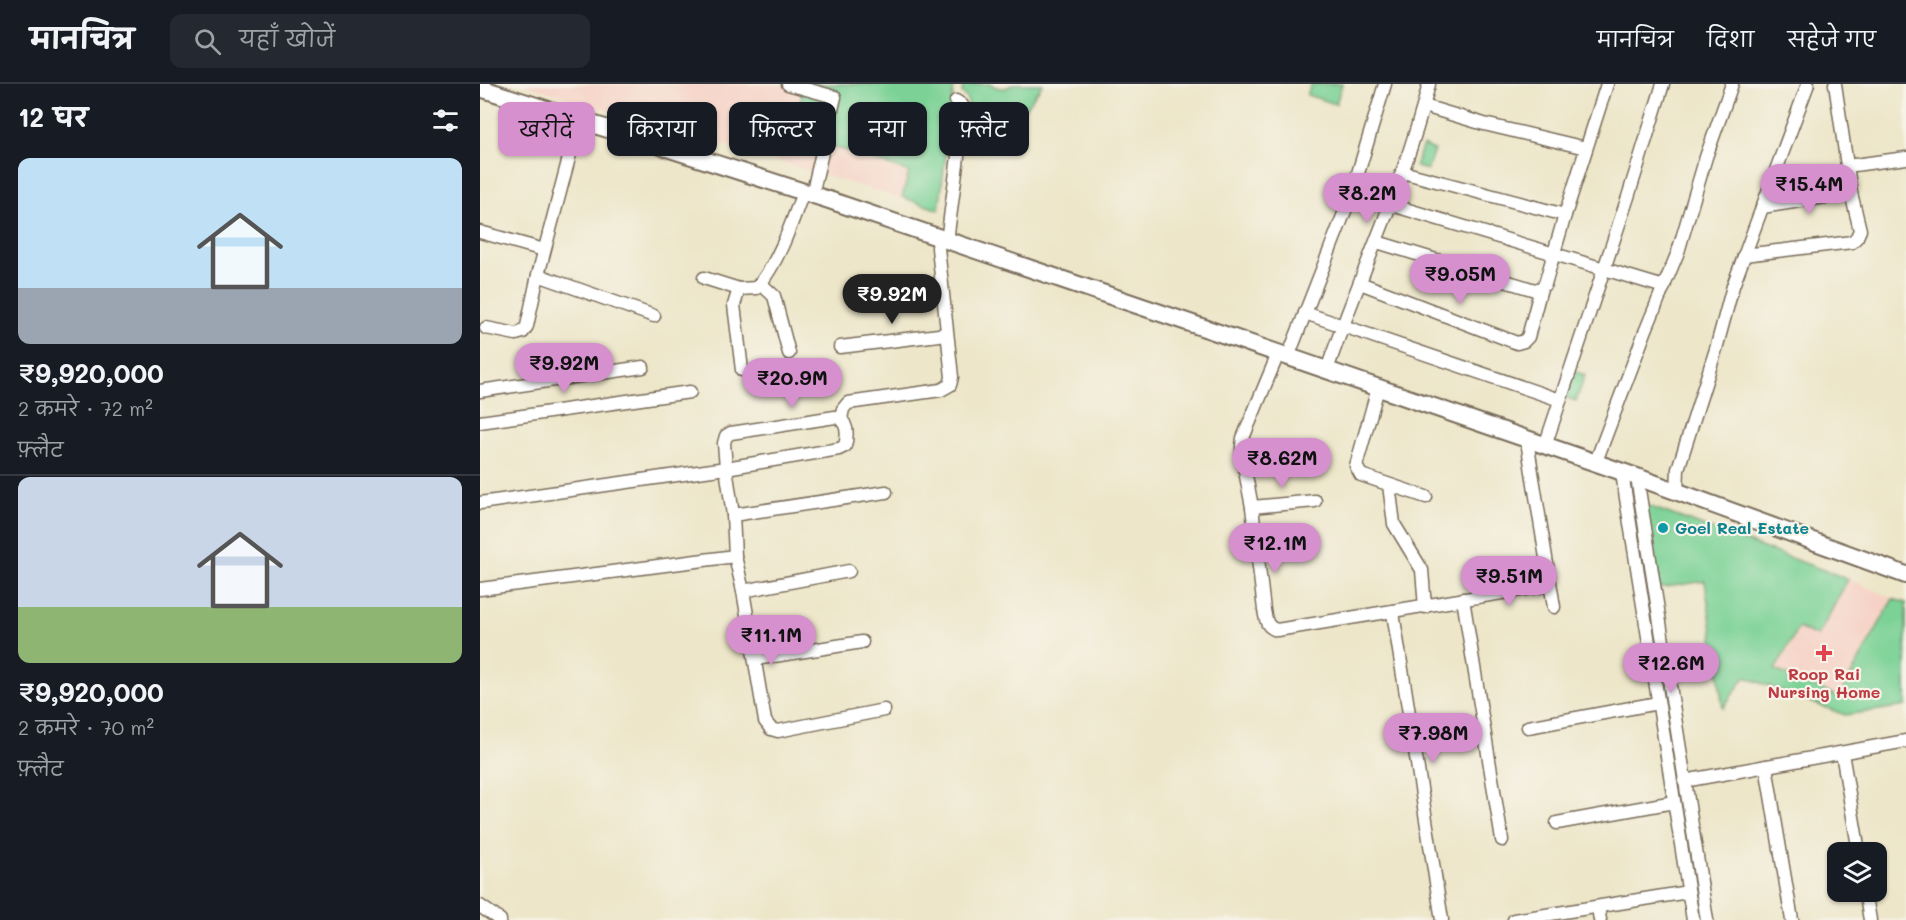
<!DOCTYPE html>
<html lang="hi">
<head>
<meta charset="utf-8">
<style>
	:root { --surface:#171b24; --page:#242831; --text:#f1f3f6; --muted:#9ea1a6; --line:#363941; --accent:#d690ce }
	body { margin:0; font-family:Mali,"Playpen Sans Deva",sans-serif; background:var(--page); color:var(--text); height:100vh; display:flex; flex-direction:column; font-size:22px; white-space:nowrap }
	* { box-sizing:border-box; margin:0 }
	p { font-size:20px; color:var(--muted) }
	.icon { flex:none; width:33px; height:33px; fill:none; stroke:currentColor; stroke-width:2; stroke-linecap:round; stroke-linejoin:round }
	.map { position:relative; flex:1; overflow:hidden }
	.drawer { display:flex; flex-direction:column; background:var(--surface); width:480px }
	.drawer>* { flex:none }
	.guide { position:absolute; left:18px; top:18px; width:570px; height:54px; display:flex; gap:12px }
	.tools { position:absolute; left:1347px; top:758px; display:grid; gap:12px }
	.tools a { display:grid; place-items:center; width:60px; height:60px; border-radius:12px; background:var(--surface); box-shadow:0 2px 4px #0004; font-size:30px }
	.price { position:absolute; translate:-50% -51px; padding:0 14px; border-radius:21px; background:var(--accent); color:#111; font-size:20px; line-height:39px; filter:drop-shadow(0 2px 3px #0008) }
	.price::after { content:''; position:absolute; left:50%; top:36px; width:18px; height:14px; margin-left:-9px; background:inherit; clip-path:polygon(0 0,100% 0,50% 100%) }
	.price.selected { background:#222; color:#fff }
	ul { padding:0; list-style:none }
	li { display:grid; align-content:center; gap:12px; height:318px; padding:0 18px }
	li+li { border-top:2px solid var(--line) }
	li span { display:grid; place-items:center; height:186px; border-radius:12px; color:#555 }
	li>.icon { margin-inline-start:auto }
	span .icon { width:108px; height:108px; fill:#fffc; stroke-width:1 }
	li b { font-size:26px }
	h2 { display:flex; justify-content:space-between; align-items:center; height:72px; padding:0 18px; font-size:26px }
	.pill { padding:0 21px; border-radius:12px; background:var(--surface); box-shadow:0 2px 4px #0004; font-size:21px; line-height:54px }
	.pill.selected { background:var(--accent); color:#111 }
	header { display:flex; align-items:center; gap:36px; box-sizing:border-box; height:84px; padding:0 30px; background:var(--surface); border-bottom:2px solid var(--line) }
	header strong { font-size:28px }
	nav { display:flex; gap:33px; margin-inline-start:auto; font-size:21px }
	.search { width:420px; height:54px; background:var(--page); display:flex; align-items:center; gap:15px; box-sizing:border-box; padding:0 21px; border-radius:12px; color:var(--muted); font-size:22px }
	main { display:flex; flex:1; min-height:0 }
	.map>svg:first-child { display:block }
	.built { fill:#f6d1c5 }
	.green { fill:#7cd296; stroke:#5c7e5a; stroke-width:1.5 }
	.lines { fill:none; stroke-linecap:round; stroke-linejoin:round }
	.street-casing { stroke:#796c5a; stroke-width:15 }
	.secondary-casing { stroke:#796c5a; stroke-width:20 }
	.street { stroke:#fff; stroke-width:12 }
	.secondary { stroke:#fff; stroke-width:16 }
	.culture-dot { fill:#0f9aa8; stroke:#f7f3e8; stroke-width:2 }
	.health-dot { fill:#e0444e; stroke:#f7f3e8; stroke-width:2 }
	.labels { text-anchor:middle; stroke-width:4.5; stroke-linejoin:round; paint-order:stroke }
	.culture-label { font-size:16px; font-weight:bold; fill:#0d838f; stroke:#f7f3e8; text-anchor:start }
	.health-label { font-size:16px; font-weight:bold; fill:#be3a42; stroke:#f7f3e8 }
</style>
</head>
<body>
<header>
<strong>मानचित्र</strong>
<div class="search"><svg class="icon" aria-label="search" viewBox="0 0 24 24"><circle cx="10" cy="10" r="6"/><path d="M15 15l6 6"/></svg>यहाँ खोजें</div>
<nav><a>मानचित्र</a><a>दिशा</a><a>सहेजे गए</a></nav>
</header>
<main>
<section class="drawer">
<h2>12 घर<svg class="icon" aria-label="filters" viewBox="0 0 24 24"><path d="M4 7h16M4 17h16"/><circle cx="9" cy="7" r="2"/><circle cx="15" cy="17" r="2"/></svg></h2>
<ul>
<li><span style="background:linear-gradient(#bfe0f5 70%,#9aa5b1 0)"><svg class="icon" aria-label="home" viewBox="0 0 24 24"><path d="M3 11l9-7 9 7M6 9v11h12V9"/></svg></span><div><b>₹9,920,000</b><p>2 कमरे · 72 m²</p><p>फ़्लैट</p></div></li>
<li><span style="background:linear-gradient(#c9d6e8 70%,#8fb573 0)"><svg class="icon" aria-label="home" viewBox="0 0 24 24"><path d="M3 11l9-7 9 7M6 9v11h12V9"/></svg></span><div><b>₹9,920,000</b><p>2 कमरे · 70 m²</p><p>फ़्लैट</p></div></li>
</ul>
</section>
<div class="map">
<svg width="1426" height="836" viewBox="0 0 1426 836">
	<rect width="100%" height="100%" fill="#f7f3e8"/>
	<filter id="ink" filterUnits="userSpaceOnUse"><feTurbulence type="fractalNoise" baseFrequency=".0167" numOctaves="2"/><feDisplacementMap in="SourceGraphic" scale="12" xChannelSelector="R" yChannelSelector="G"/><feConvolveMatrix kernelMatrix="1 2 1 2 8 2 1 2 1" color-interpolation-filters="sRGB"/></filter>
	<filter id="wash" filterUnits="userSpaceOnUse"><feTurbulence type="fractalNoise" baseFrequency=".008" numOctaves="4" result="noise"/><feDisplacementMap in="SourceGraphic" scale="24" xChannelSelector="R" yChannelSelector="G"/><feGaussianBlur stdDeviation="1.35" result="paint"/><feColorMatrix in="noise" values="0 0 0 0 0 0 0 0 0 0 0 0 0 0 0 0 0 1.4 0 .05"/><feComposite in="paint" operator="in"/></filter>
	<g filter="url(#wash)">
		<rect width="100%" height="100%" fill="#ede6c9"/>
		<g class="built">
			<path d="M43 0H321L313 50 427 90 420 114Z"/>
			<path d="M1369 495 1412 514 1359 611 1297 586 1319 545 1338 553Z"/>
		</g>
		<g class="green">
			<path d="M323 0H474L459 126 422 113 429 88 315 50Z"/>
			<path d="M483 0H509L519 4H526L534 0H563L543 27 489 24 487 14 482 10Z"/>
			<path d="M831 0H862L856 20 827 11Z"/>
			<path d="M943 61 954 66 947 86 935 82Z"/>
			<path d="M1093 287 1105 291 1096 317 1084 313Z"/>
			<path d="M1160 419 1368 495 1338 552 1318 544 1295 586 1359 613 1413 515 1426 519V622L1365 631 1265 593 1243 624 1225 497 1174 505Z"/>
		</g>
	</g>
	<g filter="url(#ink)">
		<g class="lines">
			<defs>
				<g id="street">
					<path d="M308 0 355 13 332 111"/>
					<path d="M944 22 1004 40 1106 64"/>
					<path d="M1367 82 1426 74"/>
					<path d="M922 88 1085 131"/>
					<path d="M872 109 1184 203"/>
					<path d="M1282 123 1371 109"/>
					<path d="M0 148 64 166"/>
					<path d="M467 157 484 26 482 21 476 17"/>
					<path d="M897 158 1055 206 1061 204 1065 200 1085 131 1127 0"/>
					<path d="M1264 171 1372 158 1377 153 1380 146 1371 109 1355 0"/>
					<path d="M58 191 174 232"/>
					<path d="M224 194 259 205 277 204C299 177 311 141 323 108"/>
					<path d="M280 199 294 212 309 269"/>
					<path d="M880 199 1037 259 1044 257 1048 253 1061 204"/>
					<path d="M259 205 254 221 262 286"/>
					<path d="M825 229 1080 316"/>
					<path d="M6 244 36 250 43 248 47 242 58 191 99 36"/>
					<path d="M360 263 467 250"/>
					<path d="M798 270 763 354 762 361V371L772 423 784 526C786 536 786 543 797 546L1070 501"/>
					<path d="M808 273 872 109 905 0"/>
					<path d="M847 286C879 191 925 99 949 0"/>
					<path d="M898 304 876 382 881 391 946 413"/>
					<path d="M0 307 163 283"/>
					<path d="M361 335 363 325 368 319 461 306 470 301 472 293 458 164 459 154"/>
					<path d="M0 338 210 308"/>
					<path d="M1047 357 1074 523"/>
					<path d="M1065 362 1148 113 1183 0"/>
					<path d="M1115 380 1165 248 1198 168 1226 73 1252 0"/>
					<path d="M1142 389 1213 836"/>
					<path d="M1157 393 1227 836"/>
					<path d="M909 401 914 440 942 486 945 523"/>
					<path d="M1197 409 1198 385 1236 265 1253 202 1328 0"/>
					<path d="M0 419 246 384 359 365 365 362C368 350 368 336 355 333L251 349 246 352 244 359 246 384 253 431 255 472 263 507 285 637 291 645 298 647 404 626"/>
					<path d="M772 423 835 417"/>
					<path d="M253 431 406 408"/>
					<path d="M0 505 255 472"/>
					<path d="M263 507 369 487"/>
					<path d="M983 515 1022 756"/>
					<path d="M913 529 962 836"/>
					<path d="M275 575 382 558"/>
					<path d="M1048 643 1178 619"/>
					<path d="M1362 669 1379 768"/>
					<path d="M1286 682 1312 836"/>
					<path d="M1204 697 1426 657"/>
					<path d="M1077 739 1194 718"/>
					<path d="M1385 807 1390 836"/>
					<path d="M0 822 20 836"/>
					<path d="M1118 823 1120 836"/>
					<path d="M1034 836 1208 808"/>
				</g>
				<path id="secondary" d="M0 4 349 116 748 252 1157 393 1426 491"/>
			</defs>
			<use href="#street" class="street-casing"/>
			<use href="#secondary" class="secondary-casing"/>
			<use href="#street" class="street"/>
			<use href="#secondary" class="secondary"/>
		</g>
	</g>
	<circle class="culture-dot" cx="1183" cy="444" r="6"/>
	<path class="health-dot" d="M1341 560h6v6h6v6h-6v6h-6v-6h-6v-6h6z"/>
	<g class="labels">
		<g class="culture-label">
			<text x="1195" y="450">Goel Real Estate</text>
		</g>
		<g class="health-label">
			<text x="1344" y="596">Roop Rai<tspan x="1344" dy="18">Nursing Home</tspan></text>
		</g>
	</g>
</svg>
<div class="tools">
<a><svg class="icon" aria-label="layers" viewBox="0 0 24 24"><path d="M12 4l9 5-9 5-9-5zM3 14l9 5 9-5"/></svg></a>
</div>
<b class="price" style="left:1329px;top:131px">₹15.4M</b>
<b class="price" style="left:887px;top:140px">₹8.2M</b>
<b class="price" style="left:980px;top:221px">₹9.05M</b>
<b class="price selected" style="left:412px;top:241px">₹9.92M</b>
<b class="price" style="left:84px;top:310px">₹9.92M</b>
<b class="price" style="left:312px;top:325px">₹20.9M</b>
<b class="price" style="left:802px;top:405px">₹8.62M</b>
<b class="price" style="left:795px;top:490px">₹12.1M</b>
<b class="price" style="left:1029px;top:523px">₹9.51M</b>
<b class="price" style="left:291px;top:582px">₹11.1M</b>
<b class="price" style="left:1191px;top:610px">₹12.6M</b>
<b class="price" style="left:953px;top:680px">₹7.98M</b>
<div class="guide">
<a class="pill selected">खरीदें</a>
<a class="pill">किराया</a>
<a class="pill">फ़िल्टर</a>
<a class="pill">नया</a>
<a class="pill">फ़्लैट</a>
</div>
</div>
</main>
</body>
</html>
